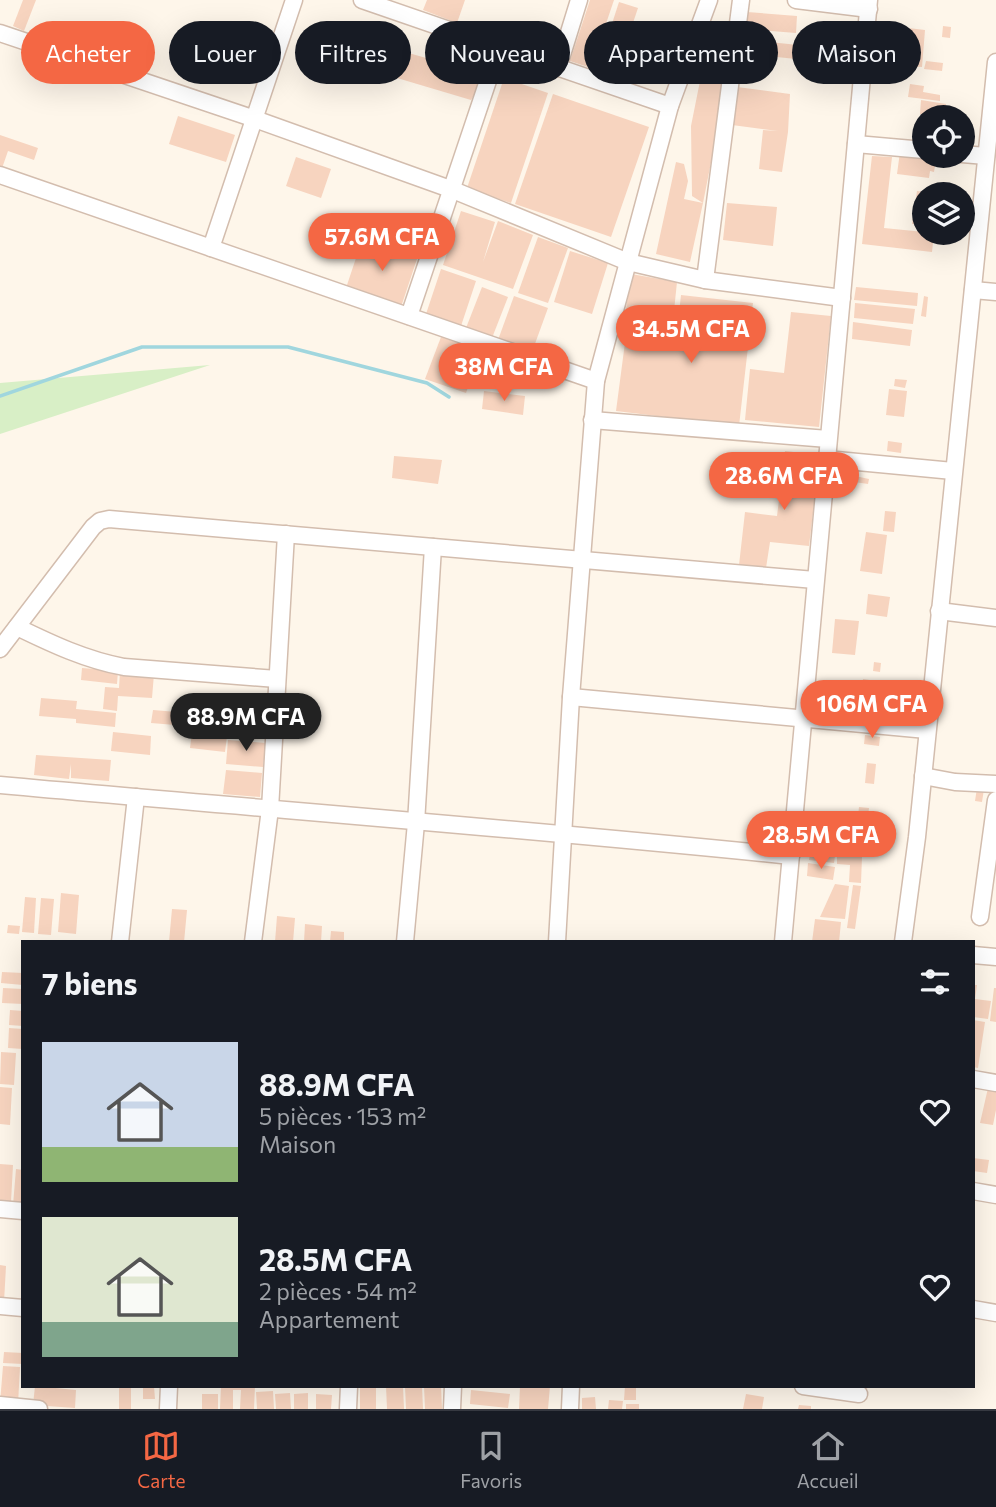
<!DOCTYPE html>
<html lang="fr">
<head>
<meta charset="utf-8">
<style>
	:root { --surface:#171b24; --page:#242831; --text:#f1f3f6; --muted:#9ea1a6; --line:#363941; --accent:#f46744 }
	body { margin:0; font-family:Commissioner,sans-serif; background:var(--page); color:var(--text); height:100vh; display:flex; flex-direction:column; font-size:26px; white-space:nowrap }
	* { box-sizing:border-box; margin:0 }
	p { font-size:23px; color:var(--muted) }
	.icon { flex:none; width:38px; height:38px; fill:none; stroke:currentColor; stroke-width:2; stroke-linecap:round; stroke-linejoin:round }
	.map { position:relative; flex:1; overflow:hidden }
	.panel { position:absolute; left:21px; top:940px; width:954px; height:448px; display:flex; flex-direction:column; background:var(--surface); border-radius:0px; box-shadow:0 7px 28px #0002 }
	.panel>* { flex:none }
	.banner { position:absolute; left:21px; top:21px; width:956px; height:63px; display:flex; gap:14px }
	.buttons { position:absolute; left:912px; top:105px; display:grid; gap:14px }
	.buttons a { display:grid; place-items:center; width:63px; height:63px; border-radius:50%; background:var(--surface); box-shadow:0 7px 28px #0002; font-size:35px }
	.price { position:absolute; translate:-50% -60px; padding:0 16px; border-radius:24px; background:var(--accent); color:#fff; font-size:23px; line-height:46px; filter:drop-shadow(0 2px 4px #0008) }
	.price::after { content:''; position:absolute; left:50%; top:42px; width:21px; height:16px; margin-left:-10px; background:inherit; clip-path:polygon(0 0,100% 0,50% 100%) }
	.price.on { background:#222; color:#fff }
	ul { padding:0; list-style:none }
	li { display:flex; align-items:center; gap:21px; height:175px; padding:0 21px }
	li span { display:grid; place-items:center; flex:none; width:196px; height:140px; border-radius:0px; color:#555 }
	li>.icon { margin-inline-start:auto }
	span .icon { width:84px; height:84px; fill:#fffc; stroke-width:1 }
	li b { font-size:30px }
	h2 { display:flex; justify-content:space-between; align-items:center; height:84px; padding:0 21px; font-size:30px }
	.pill { padding:0 24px; border-radius:32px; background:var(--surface); box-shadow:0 7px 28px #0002; font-size:24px; line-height:63px }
	.pill.on { background:var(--accent); color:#fff }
	.menu { display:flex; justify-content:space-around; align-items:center; height:98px; border-top:2px solid var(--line); background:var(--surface); font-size:19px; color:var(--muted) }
	.menu a { display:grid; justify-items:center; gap:4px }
	.menu .on { color:var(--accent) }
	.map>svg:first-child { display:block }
	.green { fill:#d8efc6 }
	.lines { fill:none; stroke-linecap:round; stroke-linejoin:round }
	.stream { stroke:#a0d6de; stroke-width:3.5 }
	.building { fill:#f7d4bf }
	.minor-casing { stroke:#d3bdae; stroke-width:19 }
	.minor { stroke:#fff; stroke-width:16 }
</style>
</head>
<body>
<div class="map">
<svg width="996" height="1409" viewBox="0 0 996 1409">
	<rect width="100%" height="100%" fill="#fef6ea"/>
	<path class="green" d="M210 365 0 434V383Z"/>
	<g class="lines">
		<path class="stream" d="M0 396 142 347H288L427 383 449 397"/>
	</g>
	<g class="building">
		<path d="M23 0H36L24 31 13 26Z"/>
		<path d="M427 0H465L457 23 423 10Z"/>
		<path d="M590 0H614L591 68 570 61Z"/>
		<path d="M619 2 638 8 615 76 597 70Z"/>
		<path d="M747 12 797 16 796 33 746 29Z"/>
		<path d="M943 26 951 27 950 38 942 37Z"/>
		<path d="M908 28 925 30 922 67 904 66Z"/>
		<path d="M741 39 798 45 796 59 739 53Z"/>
		<path d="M405 52 486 75 471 100 397 78Z"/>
		<path d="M817 54 849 58 846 79 814 74Z"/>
		<path d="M926 61 943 63 942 71 924 69Z"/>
		<path d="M701 76 727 81 703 203 690 262 656 254 676 162 684 164 688 181 684 199 703 203 692 196 691 126Z"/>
		<path d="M504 78 548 93 511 203 467 188Z"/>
		<path d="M910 84 924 86 923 92 940 95V101L908 97Z"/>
		<path d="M737 87 790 94 788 132 782 172 759 169 763 130 778 131 732 125Z"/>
		<path d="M553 94 649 127 611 237 515 204Z"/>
		<path d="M921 100 946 104 945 112 938 111V116L920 114Z"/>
		<path d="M178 116 235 135 226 162 169 144Z"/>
		<path d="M0 135 38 148 34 160 8 151 0 174Z"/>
		<path d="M900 152 931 157V160H936L934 172 930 171 929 178 897 174Z"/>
		<path d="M872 156 892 157 884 228 934 233 932 252 862 244Z"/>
		<path d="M296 157 331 169 321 198 286 186Z"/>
		<path d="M917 191 924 192V225L912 224Z"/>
		<path d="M727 203 777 207 773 246 723 240Z"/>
		<path d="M461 211 495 222 483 262 498 221 533 235 513 289 443 265Z"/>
		<path d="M538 237 568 248 548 303 518 293Z"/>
		<path d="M362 240 417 259 401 307 346 288Z"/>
		<path d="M570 251 608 263 592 314 554 302Z"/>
		<path d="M441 269 476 281 460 329 425 317Z"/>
		<path d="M631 274 677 282 672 330 624 323Z"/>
		<path d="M482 287 508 297 492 338 466 328Z"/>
		<path d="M856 287 918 293 917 306 854 300Z"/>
		<path d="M681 295 753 303 739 426 616 411 626 335 676 341Z"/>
		<path d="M514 296 548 308 532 352 498 340Z"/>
		<path d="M924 296 928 297 926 317 921 316Z"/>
		<path d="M855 303 915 309 913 324 854 318Z"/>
		<path d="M791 312 831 316 819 427 745 420 750 369 784 373Z"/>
		<path d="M853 322 912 330 910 346 852 339Z"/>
		<path d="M441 337 481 351 466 393 425 379Z"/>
		<path d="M895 379 907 380 905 388 894 386Z"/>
		<path d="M889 389 907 391 904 417 886 415Z"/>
		<path d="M484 391 525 396 523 415 482 409Z"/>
		<path d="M888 441 902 443 901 453 887 451Z"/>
		<path d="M785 451 820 455 809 546 770 542 766 568 739 565 745 512 777 516Z"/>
		<path d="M394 456 442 460 438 484 392 478Z"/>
		<path d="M855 476 869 479 868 484 854 482Z"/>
		<path d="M885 511 896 512 894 532 883 531Z"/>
		<path d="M866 532 887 535 882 574 860 571Z"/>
		<path d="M868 594 890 597 887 617 866 614Z"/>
		<path d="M835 619 859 621 855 655 832 653Z"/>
		<path d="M874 662 881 663 880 672 873 671Z"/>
		<path d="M82 668 118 671 117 684 81 680Z"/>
		<path d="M120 671 154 674 152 698 118 696 117 711 103 709 105 687 119 688Z"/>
		<path d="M863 679 884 682 881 707 860 704Z"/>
		<path d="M41 698 77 701 76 709 116 713 115 727 76 723V719L39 716Z"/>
		<path d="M153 710 189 713 187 726 151 723Z"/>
		<path d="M191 711 228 715 227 729 190 725Z"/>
		<path d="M230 722 267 725 266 738 228 735Z"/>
		<path d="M113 732 151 736 150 755 111 751Z"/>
		<path d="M192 732 227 736 225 752 190 748Z"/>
		<path d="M865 735 880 737 879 746 864 744Z"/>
		<path d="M228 740 266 743 263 767 226 764Z"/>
		<path d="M36 755 111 760 109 781 71 778V764L69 779 34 775Z"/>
		<path d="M867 763 876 764 874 784 865 783Z"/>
		<path d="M226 770 262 773 260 797 223 794Z"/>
		<path d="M977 788 984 789 982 802 975 801Z"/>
		<path d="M859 807 869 808 867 826 857 825Z"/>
		<path d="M846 818 854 819V826L845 825Z"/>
		<path d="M857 829 865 830 863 842 855 841Z"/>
		<path d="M811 846 836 849 834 863 809 860Z"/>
		<path d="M849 846 859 847 858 855 848 854Z"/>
		<path d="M837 855 862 857 861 883 849 882 850 865 837 864Z"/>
		<path d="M808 863 835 867 833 880 807 876Z"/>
		<path d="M835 884 849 886 845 919 820 917Z"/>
		<path d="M853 885 861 886 855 929 847 928Z"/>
		<path d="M61 893 79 895 76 934 58 932Z"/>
		<path d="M25 897 36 898 34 933 22 932Z"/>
		<path d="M41 898 54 899 51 935 38 934Z"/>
		<path d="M172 909 187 910 184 942H169Z"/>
		<path d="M277 916 295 918 293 942H275Z"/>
		<path d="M815 919 841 922 839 942H812Z"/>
		<path d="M305 924 322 926 321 942H304Z"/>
		<path d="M8 925 20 926 19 934 7 933Z"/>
		<path d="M331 931 344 932V942H330Z"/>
		<path d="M2 972 23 973V985L1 983Z"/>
		<path d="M973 985H977L975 999 991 1001 988 1019 973 1017Z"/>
		<path d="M3 988 23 989V1004L2 1003Z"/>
		<path d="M994 988H996V1022L990 1021Z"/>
		<path d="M10 1010 23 1011V1026L9 1025Z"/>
		<path d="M973 1020 985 1022 978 1068 973 1067Z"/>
		<path d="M9 1028 23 1029V1049L8 1048Z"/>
		<path d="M1 1052 16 1053 14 1085 0 1084Z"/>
		<path d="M0 1087 12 1088 10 1125 0 1124Z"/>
		<path d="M988 1088 996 1090V1110L993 1125 980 1123Z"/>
		<path d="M973 1158 989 1160 987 1173 973 1171Z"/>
		<path d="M0 1164 13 1165 11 1202 0 1201Z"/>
		<path d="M16 1169 23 1170V1205H13Z"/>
		<path d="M0 1265 6 1266 4 1302 0 1301Z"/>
		<path d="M4 1352 23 1353V1364L3 1363Z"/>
		<path d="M3 1366 20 1367 18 1404 0 1403Z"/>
		<path d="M35 1386 76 1390 75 1408 33 1405Z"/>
		<rect x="119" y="1386" width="12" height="23"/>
		<path d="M143 1386H154L155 1399H143Z"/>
		<path d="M221 1386H255L254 1409H240L241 1390H233V1409H220Z"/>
		<rect x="360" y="1386" width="16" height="23"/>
		<path d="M386 1386H403L404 1409H387Z"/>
		<path d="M405 1386H422L423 1409H406Z"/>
		<path d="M424 1386H441L442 1409H425Z"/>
		<path d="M520 1386H550L548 1409H519Z"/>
		<path d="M625 1386H636V1400H624Z"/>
		<path d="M471 1390 510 1394 508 1408 470 1404Z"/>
		<path d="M273 1391 274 1409H257L256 1392Z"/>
		<path d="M290 1393 291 1409H276L275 1394Z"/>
		<path d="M308 1393V1409H294V1394Z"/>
		<rect x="202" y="1394" width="16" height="15"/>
		<path d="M316 1394 332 1395 331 1409H316Z"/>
		<path d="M746 1394 764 1397 762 1409H743Z"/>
		<path d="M595 1397 596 1409H582V1398Z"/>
		<path d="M609 1400 623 1401 622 1409H608Z"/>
		<rect x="626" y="1404" width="13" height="5"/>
		<path d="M799 1405 811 1406V1409H798Z"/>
	</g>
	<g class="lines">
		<defs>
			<g id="minor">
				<path d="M362 0 670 106"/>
				<path d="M796 0 869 9"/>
				<path d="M0 33 255 119 453 190 628 262 705 280 842 298"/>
				<path d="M558 68 579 0"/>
				<path d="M856 144 924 150"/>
				<path d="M962 154 986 156"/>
				<path d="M0 175 596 381"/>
				<path d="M211 248 294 0"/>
				<path d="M705 280 741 0"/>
				<path d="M973 290 996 292"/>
				<path d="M409 316 499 48"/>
				<path d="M592 420 828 439"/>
				<path d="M826 459 953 471"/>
				<path d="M939 611 996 618"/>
				<path d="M17 627C52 644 86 660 124 667L277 679"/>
				<path d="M0 649 93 527 100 521 109 519 815 580"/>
				<path d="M571 697 927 730"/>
				<path d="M923 776 955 782 996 784"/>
				<path d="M0 785C264 809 528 829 791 856"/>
				<path d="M980 917 996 800"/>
				<path d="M120 942 136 797"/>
				<path d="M253 942 270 809 286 534"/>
				<path d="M405 942 416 823 433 547"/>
				<path d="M557 942 571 697 596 381 670 106 709 0"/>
				<path d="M783 942 869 0"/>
				<path d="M903 942 917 837 996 62"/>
				<path d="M973 955 996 957"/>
				<path d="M973 1079 996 1083"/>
				<path d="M973 1191 996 1195"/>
				<path d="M0 1209 23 1211"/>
				<path d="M0 1306 23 1308"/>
				<path d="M973 1309 996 1313"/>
				<path d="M803 1386 859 1394"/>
				<path d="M0 1405 39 1409"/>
				<path d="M168 1409 169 1386"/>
				<path d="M348 1409 349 1386"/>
				<path d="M452 1409 453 1386"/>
				<path d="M570 1409 571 1386"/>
			</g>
		</defs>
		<use href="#minor" class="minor-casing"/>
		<use href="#minor" class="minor"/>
	</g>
</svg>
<div class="buttons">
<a><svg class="icon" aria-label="locate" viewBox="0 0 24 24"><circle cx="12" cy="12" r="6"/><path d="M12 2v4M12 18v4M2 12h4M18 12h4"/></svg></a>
<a><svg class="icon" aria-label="layers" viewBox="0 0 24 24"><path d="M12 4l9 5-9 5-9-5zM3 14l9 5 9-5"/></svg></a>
</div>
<b class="price" style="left:382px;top:273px">57.6M CFA</b>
<b class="price" style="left:691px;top:365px">34.5M CFA</b>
<b class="price" style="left:504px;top:403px">38M CFA</b>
<b class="price" style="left:784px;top:512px">28.6M CFA</b>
<b class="price" style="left:872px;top:740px">106M CFA</b>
<b class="price on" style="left:246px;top:753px">88.9M CFA</b>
<b class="price" style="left:821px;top:871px">28.5M CFA</b>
<div class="banner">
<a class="pill on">Acheter</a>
<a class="pill">Louer</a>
<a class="pill">Filtres</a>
<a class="pill">Nouveau</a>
<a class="pill">Appartement</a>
<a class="pill">Maison</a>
</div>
<section class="panel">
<h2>7 biens<svg class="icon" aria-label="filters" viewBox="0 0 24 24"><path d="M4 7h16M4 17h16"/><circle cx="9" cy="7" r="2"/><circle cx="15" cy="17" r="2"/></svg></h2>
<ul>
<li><span style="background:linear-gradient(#c9d6e8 75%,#8fb573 0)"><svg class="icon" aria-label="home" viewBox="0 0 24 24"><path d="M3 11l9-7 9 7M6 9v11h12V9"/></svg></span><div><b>88.9M CFA</b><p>5 pièces · 153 m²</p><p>Maison</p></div><svg class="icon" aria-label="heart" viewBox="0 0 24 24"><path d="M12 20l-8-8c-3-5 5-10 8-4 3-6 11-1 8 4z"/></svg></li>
<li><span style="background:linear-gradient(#dfe7d0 75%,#7fa58c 0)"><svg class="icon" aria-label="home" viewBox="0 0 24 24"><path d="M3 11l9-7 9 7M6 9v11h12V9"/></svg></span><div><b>28.5M CFA</b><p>2 pièces · 54 m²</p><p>Appartement</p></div><svg class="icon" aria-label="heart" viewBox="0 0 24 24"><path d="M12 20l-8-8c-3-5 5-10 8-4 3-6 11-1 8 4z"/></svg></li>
</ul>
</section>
</div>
<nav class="menu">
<a class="on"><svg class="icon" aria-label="map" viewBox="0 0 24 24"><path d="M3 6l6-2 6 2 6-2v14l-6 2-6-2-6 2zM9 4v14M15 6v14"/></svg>Carte</a>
<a><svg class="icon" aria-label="saved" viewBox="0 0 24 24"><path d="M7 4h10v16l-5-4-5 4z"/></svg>Favoris</a>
<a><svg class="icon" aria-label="home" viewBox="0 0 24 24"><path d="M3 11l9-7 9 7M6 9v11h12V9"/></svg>Accueil</a>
</nav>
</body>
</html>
